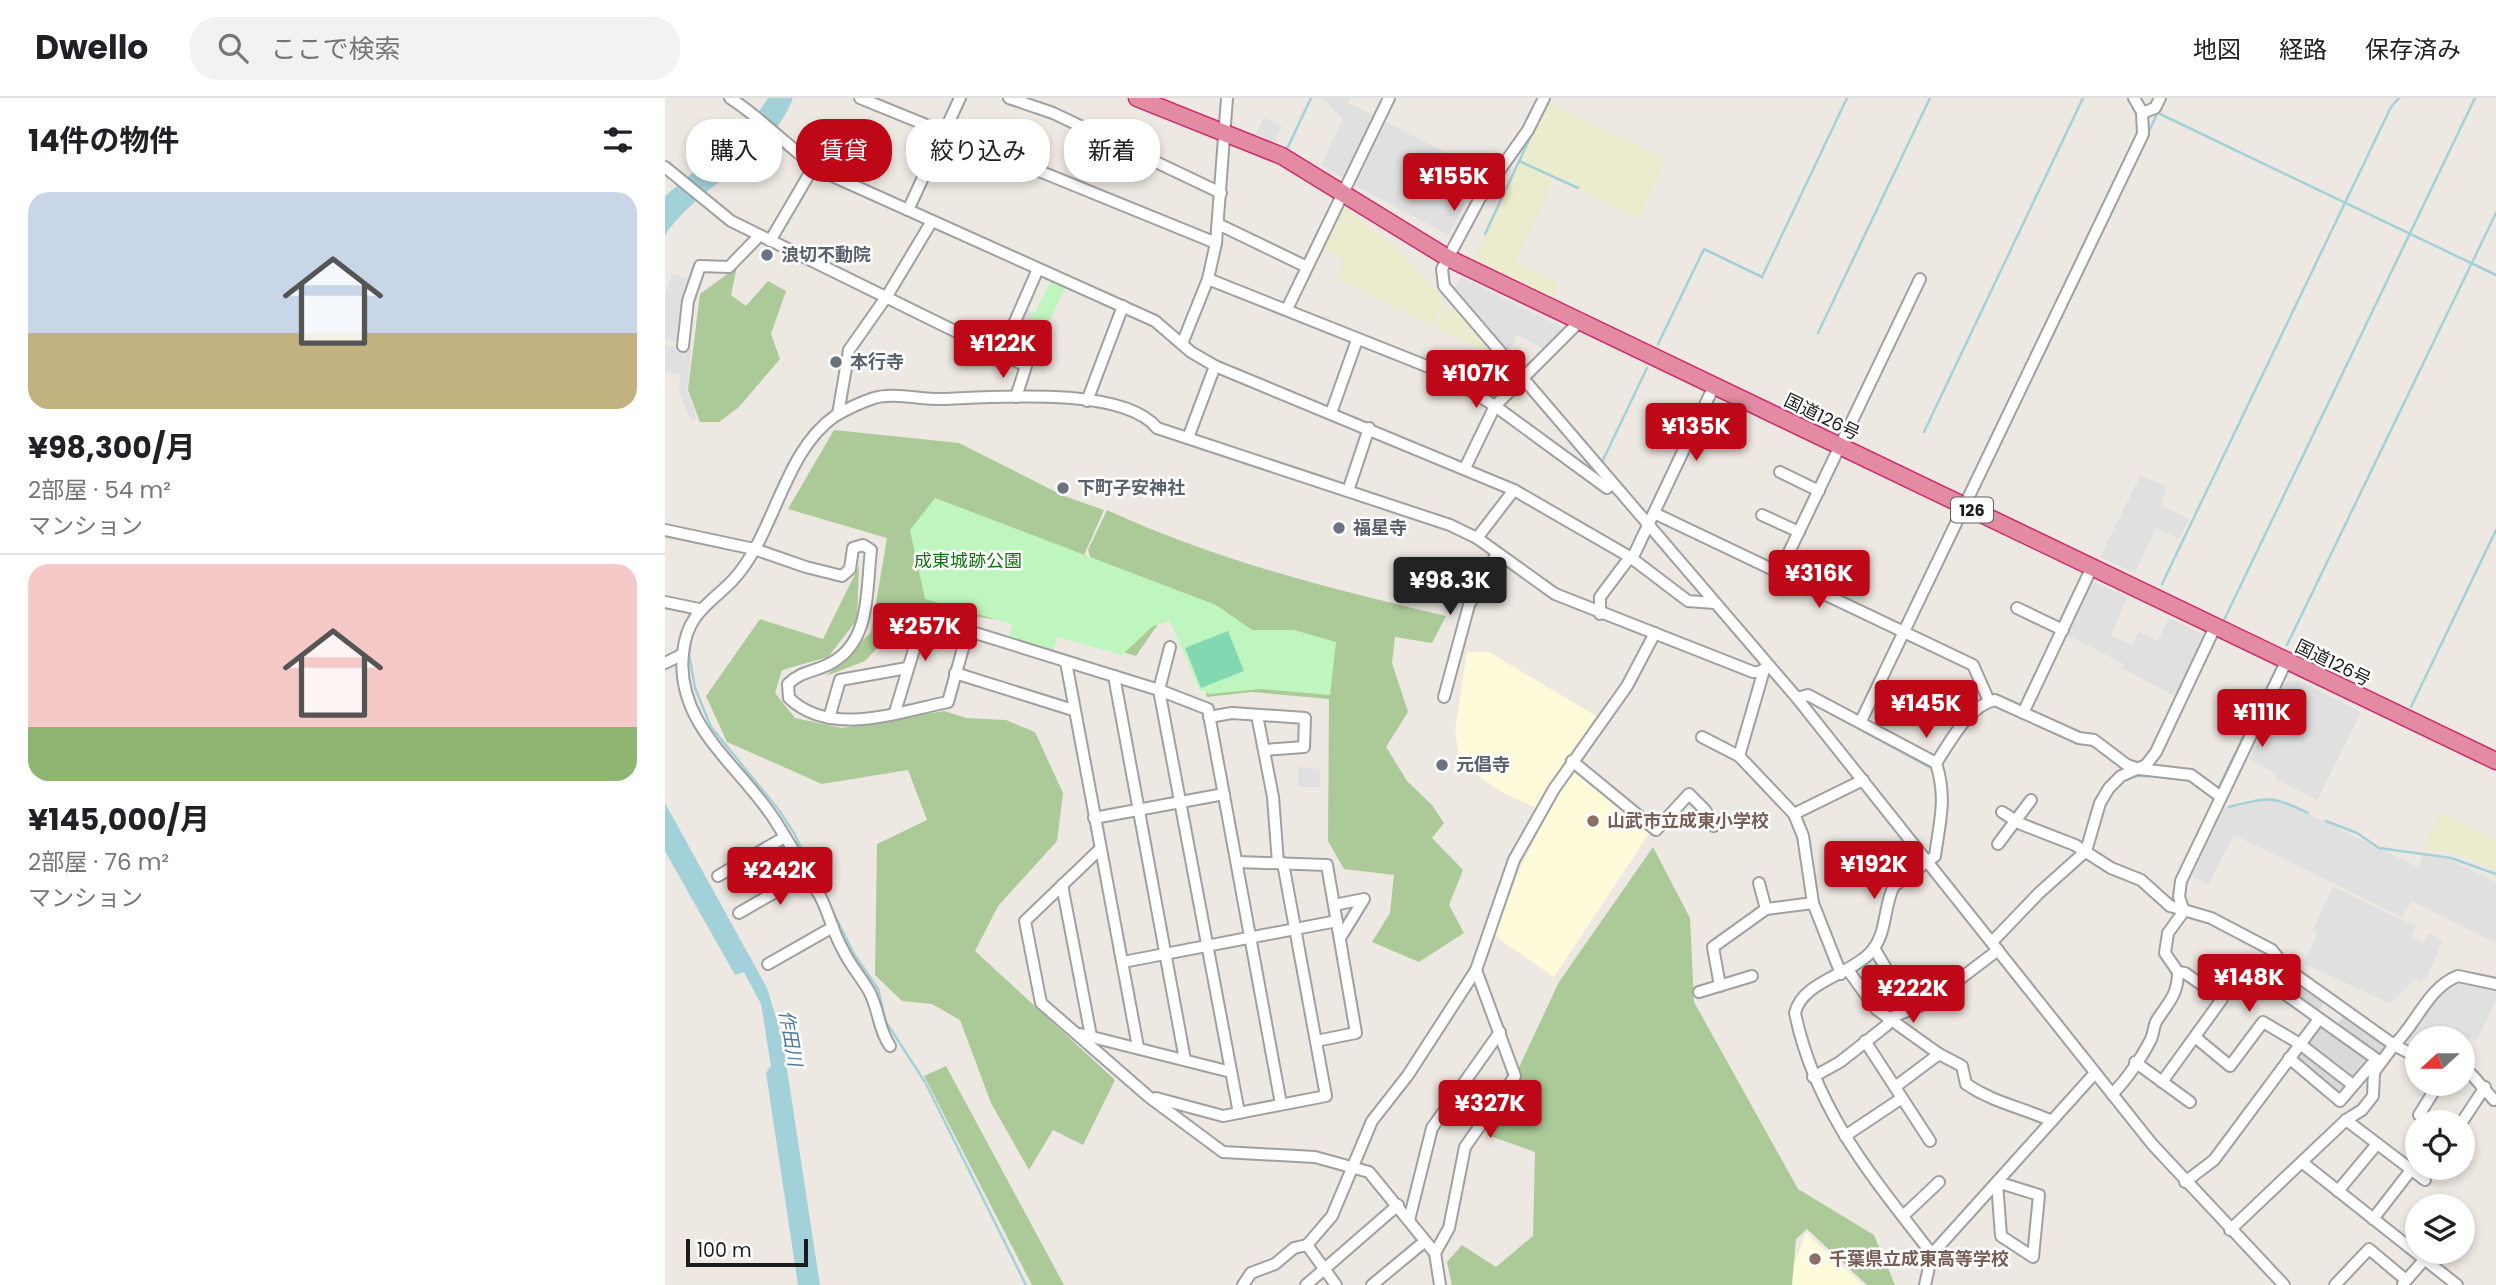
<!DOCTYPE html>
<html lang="ja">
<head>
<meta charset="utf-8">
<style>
	:root { --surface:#fff; --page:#f2f2f2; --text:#202124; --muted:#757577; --line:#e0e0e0; --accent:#bf0817 }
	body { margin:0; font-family:Poppins,"Noto Sans JP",sans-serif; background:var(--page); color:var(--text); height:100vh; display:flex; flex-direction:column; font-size:26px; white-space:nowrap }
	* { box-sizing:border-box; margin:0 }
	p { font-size:23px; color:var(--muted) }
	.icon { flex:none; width:38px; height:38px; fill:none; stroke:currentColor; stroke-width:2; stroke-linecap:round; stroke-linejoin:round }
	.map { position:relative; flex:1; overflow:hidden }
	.drawer { display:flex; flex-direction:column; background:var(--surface); width:665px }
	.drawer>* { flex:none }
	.guide { position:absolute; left:21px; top:21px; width:665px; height:63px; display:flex; gap:14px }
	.needle { width:46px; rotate:249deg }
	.buttons { position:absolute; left:1740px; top:928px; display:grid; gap:14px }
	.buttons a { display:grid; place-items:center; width:70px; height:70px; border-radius:50%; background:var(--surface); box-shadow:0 4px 10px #0003; font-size:35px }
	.scale { position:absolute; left:21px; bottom:18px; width:122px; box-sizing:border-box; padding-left:7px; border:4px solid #1c1c1c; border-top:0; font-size:19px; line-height:24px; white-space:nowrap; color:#1c1c1c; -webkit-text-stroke:5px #fff; paint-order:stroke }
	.price { position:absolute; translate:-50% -60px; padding:0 16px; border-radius:7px; background:var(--accent); color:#fff; font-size:23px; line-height:46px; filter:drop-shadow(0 2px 4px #0008) }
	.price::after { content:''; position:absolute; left:50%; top:42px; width:21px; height:16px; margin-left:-10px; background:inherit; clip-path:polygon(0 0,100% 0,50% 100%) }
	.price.active { background:#222; color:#fff }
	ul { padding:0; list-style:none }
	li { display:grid; align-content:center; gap:14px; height:371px; padding:0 28px }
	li+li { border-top:2px solid var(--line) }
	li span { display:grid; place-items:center; height:217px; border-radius:21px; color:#555 }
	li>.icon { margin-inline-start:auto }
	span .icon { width:126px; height:126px; fill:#fffc; stroke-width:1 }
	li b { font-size:30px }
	h2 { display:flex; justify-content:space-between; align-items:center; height:84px; padding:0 28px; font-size:30px }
	.tag { padding:0 24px; border-radius:28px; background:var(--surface); box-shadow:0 4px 10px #0003; font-size:24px; line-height:63px }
	.tag.active { background:var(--accent); color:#fff }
	header { display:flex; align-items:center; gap:42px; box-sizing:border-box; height:98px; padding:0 35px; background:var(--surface); border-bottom:2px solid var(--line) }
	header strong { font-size:33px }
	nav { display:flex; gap:38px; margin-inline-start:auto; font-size:24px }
	.search { width:490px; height:63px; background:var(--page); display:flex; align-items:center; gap:18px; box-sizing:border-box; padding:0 24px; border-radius:28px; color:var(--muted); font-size:26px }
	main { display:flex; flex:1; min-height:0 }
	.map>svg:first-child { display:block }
	.residential { fill:#dad9d9 }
	.education { fill:#fdfbda }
	.farmland { fill:#ebebcd }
	.forest { fill:#abca98 }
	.park { fill:#bff6bf }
	.pitch { fill:#82d9b1 }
	.parking { fill:#e0e0e0 }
	.water { fill:#a3d1d9 }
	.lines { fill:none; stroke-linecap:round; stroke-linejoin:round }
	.stream { stroke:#a3d1d9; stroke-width:2.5 }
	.minor-casing { stroke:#a0a0a0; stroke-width:14 }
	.highway-casing { stroke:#ce2b70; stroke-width:19 }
	.minor { stroke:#fff; stroke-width:10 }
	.highway { stroke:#e28ba2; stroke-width:16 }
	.worship-dot { fill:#6b7280; stroke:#fff; stroke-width:2.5 }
	.education-dot { fill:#8d6e63; stroke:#fff; stroke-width:2.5 }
	.labels { text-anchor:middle; stroke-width:5; stroke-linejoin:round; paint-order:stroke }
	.shield { fill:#fff; stroke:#606060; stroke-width:2 }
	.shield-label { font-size:16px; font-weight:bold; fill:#1c1c1c }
	.worship-label { font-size:18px; font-weight:bold; fill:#5b616d; stroke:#fff; text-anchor:start }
	.street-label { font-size:18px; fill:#1c1c1c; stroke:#fff }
	.park-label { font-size:18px; fill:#107410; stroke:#fff }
	.education-label { font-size:18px; font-weight:bold; fill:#785e54; stroke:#fff; text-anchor:start }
	.water-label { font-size:19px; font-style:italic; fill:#4a7b9f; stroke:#fff }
</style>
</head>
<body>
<header>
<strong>Dwello</strong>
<div class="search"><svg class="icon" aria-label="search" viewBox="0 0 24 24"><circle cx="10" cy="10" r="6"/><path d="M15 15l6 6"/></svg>ここで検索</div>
<nav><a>地図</a><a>経路</a><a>保存済み</a></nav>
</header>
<main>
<section class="drawer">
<h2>14件の物件<svg class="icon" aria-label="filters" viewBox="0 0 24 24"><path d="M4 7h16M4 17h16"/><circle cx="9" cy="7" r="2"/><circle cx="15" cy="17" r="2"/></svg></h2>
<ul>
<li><span style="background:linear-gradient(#c9d6e8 65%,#c2b280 0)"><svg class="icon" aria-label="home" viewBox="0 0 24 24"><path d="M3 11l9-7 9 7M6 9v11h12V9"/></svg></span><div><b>¥98,300/月</b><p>2部屋 · 54 m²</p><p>マンション</p></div></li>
<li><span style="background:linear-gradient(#f6c9c9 75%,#8fb573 0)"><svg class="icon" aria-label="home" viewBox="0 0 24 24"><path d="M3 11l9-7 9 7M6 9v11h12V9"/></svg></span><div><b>¥145,000/月</b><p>2部屋 · 76 m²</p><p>マンション</p></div></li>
</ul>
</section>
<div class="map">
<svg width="1831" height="1187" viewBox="0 0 1831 1187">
	<rect width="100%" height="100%" fill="#ede8e1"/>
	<g class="residential">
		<path d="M1627 878 1661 903 1653 913 1619 890Z"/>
		<path d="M1680 916 1722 949 1714 959 1672 927Z"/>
		<path d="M1656 926 1703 959 1704 964 1688 983 1641 945Z"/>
		<path d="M1638 950 1683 988 1676 998 1630 960Z"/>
	</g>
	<g class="education">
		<path d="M802 554H824L931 618 902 664 987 731 889 879 830 838 855 770 883 715 840 696 795 665 790 632Z"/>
		<path d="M1141 1135 1198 1187H1121Z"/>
	</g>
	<g class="farmland">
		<path d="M884 5 1001 61 973 121 890 78 850 164 894 186 886 201 808 162Z"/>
		<path d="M676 107 732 151 779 201 767 228 672 181 679 162 656 148Z"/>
		<path d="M780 210H787L825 255 770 229Z"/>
		<path d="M1775 714 1831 742V771L1789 755 1757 751Z"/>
	</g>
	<g class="forest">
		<path d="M72 169 66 197 81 208 103 183 121 193 106 236 115 261 74 309 54 324H35L23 292 35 196Z"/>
		<path d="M169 332 294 345 399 398 439 412 393 516 429 471 423 452 442 412C550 462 665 491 781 518L767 545 730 539 727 565 743 614 721 649 742 683 767 707 779 725 767 740 798 772 784 807 799 835 754 864 707 844 725 815 729 777 679 771 663 743 664 601 587 594 542 599 540 592 565 529 498 519 471 558 372 528 251 509 200 563 161 578 206 534 222 440 123 411Z"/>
		<path d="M194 468 192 522 163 559 117 572 110 595 130 620 177 630 279 613 301 620 341 622 370 634 398 695 392 743 333 808 310 853 450 982 418 1047 388 1032 364 1072 326 1005 295 922 267 906 237 903 210 877 212 746 262 722 243 672 157 686 62 644 41 598 95 521 158 541Z"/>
		<path d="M988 749 1025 820 1029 904 1133 1091 1209 1137 1230 1187H1202L1142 1131 1131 1141 1127 1187H787L782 1164 797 1147 831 1169 868 1138 870 1054 822 1037 894 884Z"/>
		<path d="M281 968 399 1187H367L259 978Z"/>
	</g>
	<g class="park">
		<path d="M387 181 401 188 364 266 340 254 359 210 370 214Z"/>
		<path d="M270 400 551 507 587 532H629L671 544 665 597 596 591 544 596 535 592 505 523 488 528 457 557 392 539 388 553 343 540 347 526 260 501 245 432Z"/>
	</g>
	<path class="pitch" d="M563 533 579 573 536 590 520 550Z"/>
	<g class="parking">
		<path d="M657 0H685L683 5 710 18 679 80 656 67 678 21Z"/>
		<path d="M599 20 617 28 609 45 591 36Z"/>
		<path d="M721 24 816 73 784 137 691 88Z"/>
		<path d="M7 176 25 181 18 203 15 244 0 242V197Z"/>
		<path d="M796 179 903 232 882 252 852 237 844 255 790 190Z"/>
		<path d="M362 212 369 215 350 259 340 255Z"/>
		<path d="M0 247 26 251 22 293 32 321 26 323 14 293 16 277 0 274Z"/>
		<path d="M1475 378 1501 388 1497 408 1524 421 1514 441 1491 430 1470 475 1435 459Z"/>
		<path d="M1425 482 1462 499 1446 537 1467 547 1474 534 1493 543 1504 520 1543 539 1513 600 1457 570 1459 566 1398 535Z"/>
		<path d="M1633 582 1696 614 1652 702 1610 681 1612 676 1584 661 1621 584Z"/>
		<path d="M633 669 655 671V689H633Z"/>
		<path d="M1599 701H1612L1753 769 1758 758 1785 762 1831 784V845L1747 803 1737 819 1569 737 1543 787 1527 778 1560 709 1564 711Z"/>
		<path d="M1668 789 1751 828 1746 838 1759 845 1764 835 1778 842 1762 879 1756 883 1751 880 1725 906 1639 865 1652 836 1647 833Z"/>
		<path d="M1791 882 1831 890V902L1812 942 1805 940 1797 957V940H1752V950L1740 945 1764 907Z"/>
	</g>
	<g class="water">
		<path d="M103 0H128C105 61 35 85 0 137V98L85 27Z"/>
		<path d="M0 705 102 890 117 939 155 1187H133L101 975 106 968 96 906 79 874 70 877 0 753Z"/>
	</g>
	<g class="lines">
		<g class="stream">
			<path d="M1493 15 1831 177"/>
			<path d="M1483 35 1494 12"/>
			<path d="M621 53 646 0"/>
			<path d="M854 63 913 90"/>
			<path d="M820 136 872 25"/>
			<path d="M1153 235 1265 0"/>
			<path d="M993 246 1039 151 1097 179 1182 0"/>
			<path d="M376 304 411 306"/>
			<path d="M1259 334 1418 0"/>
			<path d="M938 362 982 270"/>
			<path d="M807 441 817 450"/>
			<path d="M71 485 80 475"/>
			<path d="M1497 486 1726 9 1734 0"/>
			<path d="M893 502 971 534"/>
			<path d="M1559 522 1810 0"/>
			<path d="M27 537 24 556 30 590 46 629 113 711 129 735 189 856 213 891 221 924 260 984 361 1187"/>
			<path d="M1622 547 1831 115"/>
			<path d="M1033 558 1092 581"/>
			<path d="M1152 608 1266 670"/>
			<path d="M1746 609 1831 432"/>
			<path d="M1301 629 1316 614"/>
			<path d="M1472 678H1492"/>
			<path d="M1553 691 1611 571"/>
			<path d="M1564 709C1604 699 1606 697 1643 715"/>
			<path d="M1661 723 1692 735 1714 750 1786 760 1831 776"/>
		</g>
		<defs>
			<g id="minor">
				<path d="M65 0C100 22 127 55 163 76L490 223 526 254 550 268 849 392 965 459 1023 503 1049 505"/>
				<path d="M195 0 551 145"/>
				<path d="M344 0 388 15 556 95"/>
				<path d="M879 0 863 32 815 100 777 171 779 188 1132 600 1487 1046 1619 1187"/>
				<path d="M1477 15 1490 10 1495 0"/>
				<path d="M0 69 66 123 361 268 351 299"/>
				<path d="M243 112 295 0"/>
				<path d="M553 126 642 169"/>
				<path d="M105 143 149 68"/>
				<path d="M543 181 774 273 830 308 942 390 947 385"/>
				<path d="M622 211 724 0"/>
				<path d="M341 244 373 171"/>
				<path d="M517 246 543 181 551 145 562 0"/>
				<path d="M18 248 23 203 35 168 64 169 94 138"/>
				<path d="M422 303 458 208"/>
				<path d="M666 315 692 242"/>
				<path d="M173 316 184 252 222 198 267 123"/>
				<path d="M523 340 550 268"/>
				<path d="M800 370 830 308 914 224"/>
				<path d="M1115 374 1154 393"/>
				<path d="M683 393 704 330"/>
				<path d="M989 415 1308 567 1324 603"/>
				<path d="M1097 417 1134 434"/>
				<path d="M0 432 89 451 141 469 177 478 185 471 188 450 198 447 206 452C201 490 207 543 166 565 150 574 136 573 123 586L124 600C166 640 233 614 283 604L302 536 307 534 494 592 543 611 616 1006"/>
				<path d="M812 440 849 392"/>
				<path d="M967 461 1049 288"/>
				<path d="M1114 475 1255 181"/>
				<path d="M0 504 34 511"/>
				<path d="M1352 510 1398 532"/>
				<path d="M935 516V499L965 459"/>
				<path d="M505 549 494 592 574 1015"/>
				<path d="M401 564 473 949"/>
				<path d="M0 565 18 556"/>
				<path d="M290 575 408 612"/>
				<path d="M449 578 520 962"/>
				<path d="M779 599 804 507 832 455"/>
				<path d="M1132 600 1143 597 1271 665C1282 700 1275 722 1270 758L1229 788C1218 808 1223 836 1205 855 1184 877 1137 884 1130 915 1150 1012 1208 1080 1267 1156"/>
				<path d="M230 614 258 522 302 536"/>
				<path d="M1358 615 1427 469"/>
				<path d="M592 617 608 699 613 765"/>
				<path d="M544 619 567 615 640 620 639 649 599 652"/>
				<path d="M164 620 175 582 242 570"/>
				<path d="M1196 623 1478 36 1477 14 1469 0"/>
				<path d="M1037 639 1074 658 1129 716 1138 738 1148 805 1176 876"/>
				<path d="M1074 658 1099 572"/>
				<path d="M907 663 991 732 1024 696 1040 712 1049 728"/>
				<path d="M1271 665C1286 643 1303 608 1330 602L1414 640 1429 642 1462 667 1474 671 1526 677 1556 699"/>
				<path d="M1337 714 1356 726 1410 747 1446 770 1476 782 1505 808 1546 820 1607 852 1621 870 1729 947C1751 927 1763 889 1793 878L1831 886"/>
				<path d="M1129 716 1198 682"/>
				<path d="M429 720 559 696"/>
				<path d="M1333 746 1366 702"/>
				<path d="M435 751 360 823 376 905 484 999 558 1054 650 1059 704 1074 770 1155"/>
				<path d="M572 764 662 767 691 935 651 943"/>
				<path d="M53 778 120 739"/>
				<path d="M1094 785 1101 811 1148 805"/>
				<path d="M397 787 426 938"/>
				<path d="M669 807 699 801 675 840"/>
				<path d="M1519 813 1514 799 1516 783 1621 564"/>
				<path d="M74 815 141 776"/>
				<path d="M1327 844 1374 795 1421 753 1435 705 1444 690 1456 678 1481 667 1491 654 1550 529"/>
				<path d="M1209 850 1245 911"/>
				<path d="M458 864 672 823"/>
				<path d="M103 866 168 829"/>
				<path d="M1183 872 1211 911 1274 956 1297 968 1301 986C1329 1005 1356 1009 1387 1023"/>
				<path d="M1055 888 1048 849 1101 811"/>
				<path d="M1034 894 1087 878"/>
				<path d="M1620 896 1714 963 1706 967 1675 1003 1624 960"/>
				<path d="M415 936 566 974"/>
				<path d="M1530 939 1565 968 1598 924 1635 946 1688 987"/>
				<path d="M1200 943 1265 1043"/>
				<path d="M225 948C213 931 214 911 204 893 196 879 185 867 178 852 168 835 164 815 155 798 141 773 126 748 111 724 76 668 10 628 18 555 22 515 44 507 68 482 110 437 118 354 170 318 180 312 197 304 209 300 229 294 257 302 279 301 329 299 458 288 492 330L785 427 812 440 890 496 1088 574H1094L1104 568"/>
				<path d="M1470 964 1525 1004"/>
				<path d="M1797 974 1806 976 1829 1002"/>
				<path d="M1148 979 1175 964 1222 927 1225 920 1266 903 1333 852"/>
				<path d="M1497 984 1557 901 1520 875 1513 874 1500 855 1503 835 1519 813"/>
				<path d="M1230 989 1274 956"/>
				<path d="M1447 996C1460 984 1477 959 1485 943 1489 937 1488 928 1492 922 1503 905 1513 897 1513 874"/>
				<path d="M491 1000 558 1018 661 998 618 765"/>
				<path d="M1681 1022 1760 1082"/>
				<path d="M1764 1024 1754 1017 1774 985"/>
				<path d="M1797 1024 1820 989"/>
				<path d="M1180 1038 1237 1000"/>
				<path d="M1797 1047 1801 1049"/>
				<path d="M1638 1065 1792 1187"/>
				<path d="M1332 1084 1374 1097 1368 1159 1336 1138Z"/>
				<path d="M1520 1084 1549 1062 1654 921"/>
				<path d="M1673 1093 1712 1046"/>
				<path d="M1238 1118 1274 1084"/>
				<path d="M1708 1121 1746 1072"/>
				<path d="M744 1122 767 1030 835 934"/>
				<path d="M1565 1132 1681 1022 1697 1012 1708 998 1709 974 1729 947 1752 959"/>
				<path d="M642 1147 671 1187"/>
				<path d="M1738 1186 1759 1162"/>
				<path d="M578 1187 586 1175 610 1166 629 1150 642 1147 667 1118 707 1023 743 977 811 872 849 762 889 691 962 588 990 535"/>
				<path d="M641 1187 733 1107"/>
				<path d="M707 1187 759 1144"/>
				<path d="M775 1187 770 1155 784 1130 800 1049 850 978 811 872"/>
				<path d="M1260 1187 1267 1156 1430 975"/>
				<path d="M1670 1187 1704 1151 1741 1182"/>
			</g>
			<path id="highway" d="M472 0 617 58 783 160 1831 663"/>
		</defs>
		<use href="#minor" class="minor-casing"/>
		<use href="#highway" class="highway-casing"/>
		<use href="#minor" class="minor"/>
		<use href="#highway" class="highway"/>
	</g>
	<g class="worship-dot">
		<circle cx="102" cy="157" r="7"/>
		<circle cx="171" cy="264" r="7"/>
		<circle cx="398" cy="390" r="7"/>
		<circle cx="674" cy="430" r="7"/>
		<circle cx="777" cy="667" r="7"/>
	</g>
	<g class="education-dot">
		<circle cx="928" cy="723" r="7"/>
		<circle cx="1150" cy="1161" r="7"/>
	</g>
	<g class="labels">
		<rect class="shield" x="1286" y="399.5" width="42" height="25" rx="5"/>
		<g class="shield-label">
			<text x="1307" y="418">126</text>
		</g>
		<g class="worship-label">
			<text x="116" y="163">浪切不動院</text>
			<text x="185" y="270">本行寺</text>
			<text x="412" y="396">下町子安神社</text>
			<text x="688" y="436">福星寺</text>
			<text x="791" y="673">元倡寺</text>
		</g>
		<g class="street-label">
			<text transform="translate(1157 319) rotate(26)" y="6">国道126号</text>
			<text transform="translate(1668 565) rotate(26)" y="6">国道126号</text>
		</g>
		<g class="park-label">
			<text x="303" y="469">成東城跡公園</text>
		</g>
		<g class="education-label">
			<text x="942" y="729">山武市立成東小学校</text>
			<text x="1164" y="1167">千葉県立成東高等学校</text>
		</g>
		<g class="water-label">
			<text transform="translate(126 940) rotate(80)" y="7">作田川</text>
		</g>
	</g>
</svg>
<div class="buttons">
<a><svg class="needle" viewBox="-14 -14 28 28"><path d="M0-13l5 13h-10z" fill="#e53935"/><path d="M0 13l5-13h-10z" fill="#757577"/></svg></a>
<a><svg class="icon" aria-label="locate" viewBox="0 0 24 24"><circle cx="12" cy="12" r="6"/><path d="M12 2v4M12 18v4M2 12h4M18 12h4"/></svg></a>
<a><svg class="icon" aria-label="layers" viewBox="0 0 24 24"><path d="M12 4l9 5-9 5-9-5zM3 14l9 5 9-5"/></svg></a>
</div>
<div class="scale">100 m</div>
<b class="price" style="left:789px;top:115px">¥155K</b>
<b class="price" style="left:338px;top:282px">¥122K</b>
<b class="price" style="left:811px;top:312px">¥107K</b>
<b class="price" style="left:1031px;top:365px">¥135K</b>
<b class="price" style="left:1154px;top:512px">¥316K</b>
<b class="price active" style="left:785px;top:519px">¥98.3K</b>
<b class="price" style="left:260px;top:565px">¥257K</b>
<b class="price" style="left:1261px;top:642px">¥145K</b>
<b class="price" style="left:1597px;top:651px">¥111K</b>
<b class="price" style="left:1209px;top:803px">¥192K</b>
<b class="price" style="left:115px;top:809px">¥242K</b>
<b class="price" style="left:1584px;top:916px">¥148K</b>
<b class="price" style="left:1248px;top:927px">¥222K</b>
<b class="price" style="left:825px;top:1042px">¥327K</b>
<div class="guide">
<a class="tag">購入</a>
<a class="tag active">賃貸</a>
<a class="tag">絞り込み</a>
<a class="tag">新着</a>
</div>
</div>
</main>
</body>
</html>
